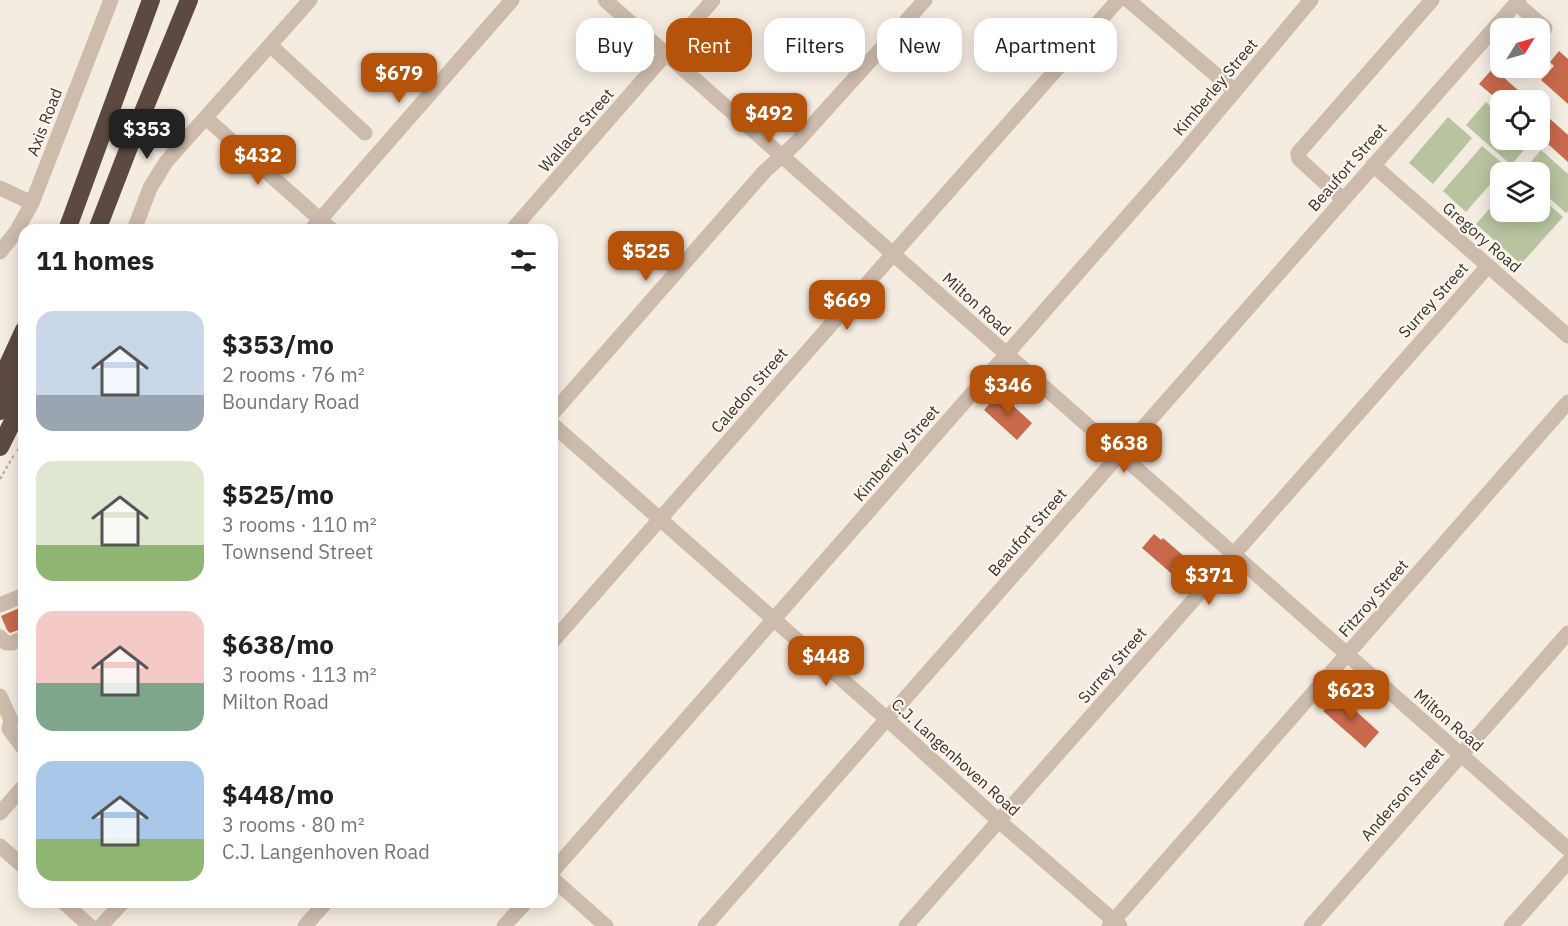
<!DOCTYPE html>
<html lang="en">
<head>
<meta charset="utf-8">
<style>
	:root { --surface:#fff; --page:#f2f2f2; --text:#222; --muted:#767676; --accent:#b45309 }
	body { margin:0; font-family:"IBM Plex Sans",sans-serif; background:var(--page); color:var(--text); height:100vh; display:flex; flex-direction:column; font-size:22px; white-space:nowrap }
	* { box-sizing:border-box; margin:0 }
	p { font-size:20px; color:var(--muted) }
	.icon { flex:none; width:33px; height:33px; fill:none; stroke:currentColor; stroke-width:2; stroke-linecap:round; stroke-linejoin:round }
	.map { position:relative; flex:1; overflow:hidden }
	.drawer { position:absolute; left:18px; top:224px; width:540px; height:684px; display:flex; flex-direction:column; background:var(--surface); border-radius:18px; box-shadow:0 3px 15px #0003 }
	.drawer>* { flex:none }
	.top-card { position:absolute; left:576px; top:18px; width:570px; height:54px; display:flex; gap:12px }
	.needle { width:39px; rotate:53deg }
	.buttons { position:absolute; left:1490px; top:18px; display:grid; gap:12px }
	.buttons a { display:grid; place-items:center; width:60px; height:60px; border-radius:12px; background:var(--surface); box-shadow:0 3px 15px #0003; font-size:30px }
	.price { position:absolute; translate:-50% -51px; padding:0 14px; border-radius:12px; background:var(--accent); color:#fff; font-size:20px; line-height:39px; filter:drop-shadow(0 2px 3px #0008) }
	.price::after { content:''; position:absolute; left:50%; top:36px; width:18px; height:14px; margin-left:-9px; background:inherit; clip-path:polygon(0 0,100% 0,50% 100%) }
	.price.on { background:#222; color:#fff }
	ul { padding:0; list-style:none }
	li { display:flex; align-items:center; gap:18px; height:150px; padding:0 18px }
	li span { display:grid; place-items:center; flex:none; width:168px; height:120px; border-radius:18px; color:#555 }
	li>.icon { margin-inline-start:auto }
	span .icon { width:72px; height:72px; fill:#fffc; stroke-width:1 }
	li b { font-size:26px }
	h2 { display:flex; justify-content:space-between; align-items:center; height:72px; padding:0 18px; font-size:26px }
	.tag { padding:0 21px; border-radius:18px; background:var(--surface); box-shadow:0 3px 15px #0003; font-size:21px; line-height:54px }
	.tag.on { background:var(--accent); color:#fff }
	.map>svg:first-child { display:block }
	.green { fill:#b8c4a0 }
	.building { fill:#c8694b }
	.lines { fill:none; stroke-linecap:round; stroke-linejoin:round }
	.path { stroke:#b9a596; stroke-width:2; stroke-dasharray:3 3; stroke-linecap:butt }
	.minor { stroke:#cdbbac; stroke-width:15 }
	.highway { stroke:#5c4a42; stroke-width:18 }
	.labels { text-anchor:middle; stroke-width:4.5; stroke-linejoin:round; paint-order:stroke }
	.street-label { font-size:16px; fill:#3b302b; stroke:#fbf5ee }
</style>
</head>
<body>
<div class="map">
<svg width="1568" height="926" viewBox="0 0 1568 926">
	<rect width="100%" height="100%" fill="#f4ebe1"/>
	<g class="green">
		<path d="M1486 102 1500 115V140H1528L1531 142 1511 165 1466 125Z"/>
		<path d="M1448 117 1472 138 1433 184 1409 163Z"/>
		<path d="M1482 146 1506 166 1466 212 1443 191Z"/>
		<path d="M1541 150 1568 174V211L1566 213 1539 189V172H1522Z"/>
		<path d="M1539 196 1563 217 1521 264 1476 224 1500 197V212H1539Z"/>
	</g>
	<g class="building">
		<path d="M1559 51 1568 59V104L1541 80 1554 66 1550 62Z"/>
		<path d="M1493 68 1529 100H1498L1479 84Z"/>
		<path d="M1539 109 1568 135V162L1539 136Z"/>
		<path d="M999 393 1032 423 1017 440 984 410Z"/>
		<path d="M1154 534 1161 540 1163 538 1193 564 1179 580 1142 548Z"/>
		<path d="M24 606V628L10 633 7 630 1 616Z"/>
		<path d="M1338 695 1379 732 1365 748 1323 711Z"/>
	</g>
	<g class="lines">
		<g class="path">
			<path d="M17 451 24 441"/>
			<path d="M0 479 14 455"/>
		</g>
		<g class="minor">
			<path d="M605 0 1568 849"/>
			<path d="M1128 0 1235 91"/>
			<path d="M1516 3 1545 28 1539 34"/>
			<path d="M270 45 365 133"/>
			<path d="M206 118 332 230"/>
			<path d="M1373 165 1568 336"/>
			<path d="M0 188 32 203"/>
			<path d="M1343 199 1299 159 1298 155V153L1432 0"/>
			<path d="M134 230 150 188 166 162 310 0"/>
			<path d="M311 230 512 0"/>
			<path d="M512 230 713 0"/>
			<path d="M0 252 16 232 32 203 111 0"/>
			<path d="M552 414 764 172 796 143 925 0"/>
			<path d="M552 424 887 719 999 821 1120 926"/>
			<path d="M0 605 24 595"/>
			<path d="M0 637 6 643H12L24 638"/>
			<path d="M552 642 893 254 1118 0"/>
			<path d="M0 696 11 720 9 729 24 749"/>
			<path d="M0 813 24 786"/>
			<path d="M0 846 24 867"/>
			<path d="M552 872 1183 153 1311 0"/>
			<path d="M552 878 606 926"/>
			<path d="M63 902 90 926"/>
			<path d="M101 926 123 902"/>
			<path d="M305 926 326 902"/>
			<path d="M504 926 526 902"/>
			<path d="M705 926 1519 0"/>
			<path d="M906 926 1488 266"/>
			<path d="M1109 926 1568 402"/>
			<path d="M1311 926 1568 633"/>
			<path d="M1511 926 1568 862"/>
		</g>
		<g class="highway">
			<path d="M67 230 151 0"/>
			<path d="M97 230 134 134 189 0"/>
			<path d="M0 382 24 330"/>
			<path d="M0 411 24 361"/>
			<path d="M0 447 24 399"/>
		</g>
	</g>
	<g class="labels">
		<g class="street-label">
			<text transform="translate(1215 87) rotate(-50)" y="6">Kimberley Street</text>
			<text transform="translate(44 122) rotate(-69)" y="6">Axis Road</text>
			<text transform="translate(576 130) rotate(-49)" y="6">Wallace Street</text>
			<text transform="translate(1347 167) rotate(-49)" y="6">Beaufort Street</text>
			<text transform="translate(1482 237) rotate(41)" y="6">Gregory Road</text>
			<text transform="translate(1433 300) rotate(-48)" y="6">Surrey Street</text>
			<text transform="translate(977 304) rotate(42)" y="6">Milton Road</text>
			<text transform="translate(749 390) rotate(-49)" y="6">Caledon Street</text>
			<text transform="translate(896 453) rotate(-49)" y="6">Kimberley Street</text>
			<text transform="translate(1027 532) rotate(-49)" y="6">Beaufort Street</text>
			<text transform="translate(1373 598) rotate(-49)" y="6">Fitzroy Street</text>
			<text transform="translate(1112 665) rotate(-49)" y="6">Surrey Street</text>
			<text transform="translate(1449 720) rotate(41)" y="6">Milton Road</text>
			<text transform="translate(956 757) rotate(42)" y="6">C.J. Langenhoven Road</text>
			<text transform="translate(1402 794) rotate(-49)" y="6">Anderson Street</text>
		</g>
	</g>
</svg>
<div class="buttons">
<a><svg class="needle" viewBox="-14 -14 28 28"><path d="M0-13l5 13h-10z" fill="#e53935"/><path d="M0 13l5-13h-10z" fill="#767676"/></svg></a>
<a><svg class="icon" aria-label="locate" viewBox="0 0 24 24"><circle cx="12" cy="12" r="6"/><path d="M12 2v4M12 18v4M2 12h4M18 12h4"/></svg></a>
<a><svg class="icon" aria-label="layers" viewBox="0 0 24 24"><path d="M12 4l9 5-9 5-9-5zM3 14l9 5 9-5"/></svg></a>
</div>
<b class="price" style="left:399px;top:104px">$679</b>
<b class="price" style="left:769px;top:144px">$492</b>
<b class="price on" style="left:147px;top:160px">$353</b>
<b class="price" style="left:258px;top:186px">$432</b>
<b class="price" style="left:646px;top:282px">$525</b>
<b class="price" style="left:847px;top:331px">$669</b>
<b class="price" style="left:1008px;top:416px">$346</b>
<b class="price" style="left:1124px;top:474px">$638</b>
<b class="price" style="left:1209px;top:606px">$371</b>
<b class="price" style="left:826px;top:687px">$448</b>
<b class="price" style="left:1351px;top:721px">$623</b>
<div class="top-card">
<a class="tag">Buy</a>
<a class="tag on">Rent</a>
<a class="tag">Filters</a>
<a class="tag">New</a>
<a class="tag">Apartment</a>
</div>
<section class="drawer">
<h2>11 homes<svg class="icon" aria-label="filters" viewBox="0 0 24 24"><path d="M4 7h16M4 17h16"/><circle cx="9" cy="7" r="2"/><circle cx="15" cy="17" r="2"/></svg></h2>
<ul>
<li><span style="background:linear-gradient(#c9d6e8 70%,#9aa5b1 0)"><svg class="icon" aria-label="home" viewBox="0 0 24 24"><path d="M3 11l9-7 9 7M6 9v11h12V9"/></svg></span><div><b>$353/mo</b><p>2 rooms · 76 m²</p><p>Boundary Road</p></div></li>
<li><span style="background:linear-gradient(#dfe7d0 70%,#8fb573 0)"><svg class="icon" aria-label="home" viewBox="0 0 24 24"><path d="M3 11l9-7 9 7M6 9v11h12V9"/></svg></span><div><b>$525/mo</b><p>3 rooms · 110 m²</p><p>Townsend Street</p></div></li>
<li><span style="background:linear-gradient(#f6c9c9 60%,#7fa58c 0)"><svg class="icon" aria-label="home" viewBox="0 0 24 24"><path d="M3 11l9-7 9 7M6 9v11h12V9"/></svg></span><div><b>$638/mo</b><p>3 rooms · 113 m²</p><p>Milton Road</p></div></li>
<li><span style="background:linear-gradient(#a9c7e8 65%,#8fb573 0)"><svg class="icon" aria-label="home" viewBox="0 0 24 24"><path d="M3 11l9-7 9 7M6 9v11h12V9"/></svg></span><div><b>$448/mo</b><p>3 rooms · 80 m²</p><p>C.J. Langenhoven Road</p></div></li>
</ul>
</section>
</div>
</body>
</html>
